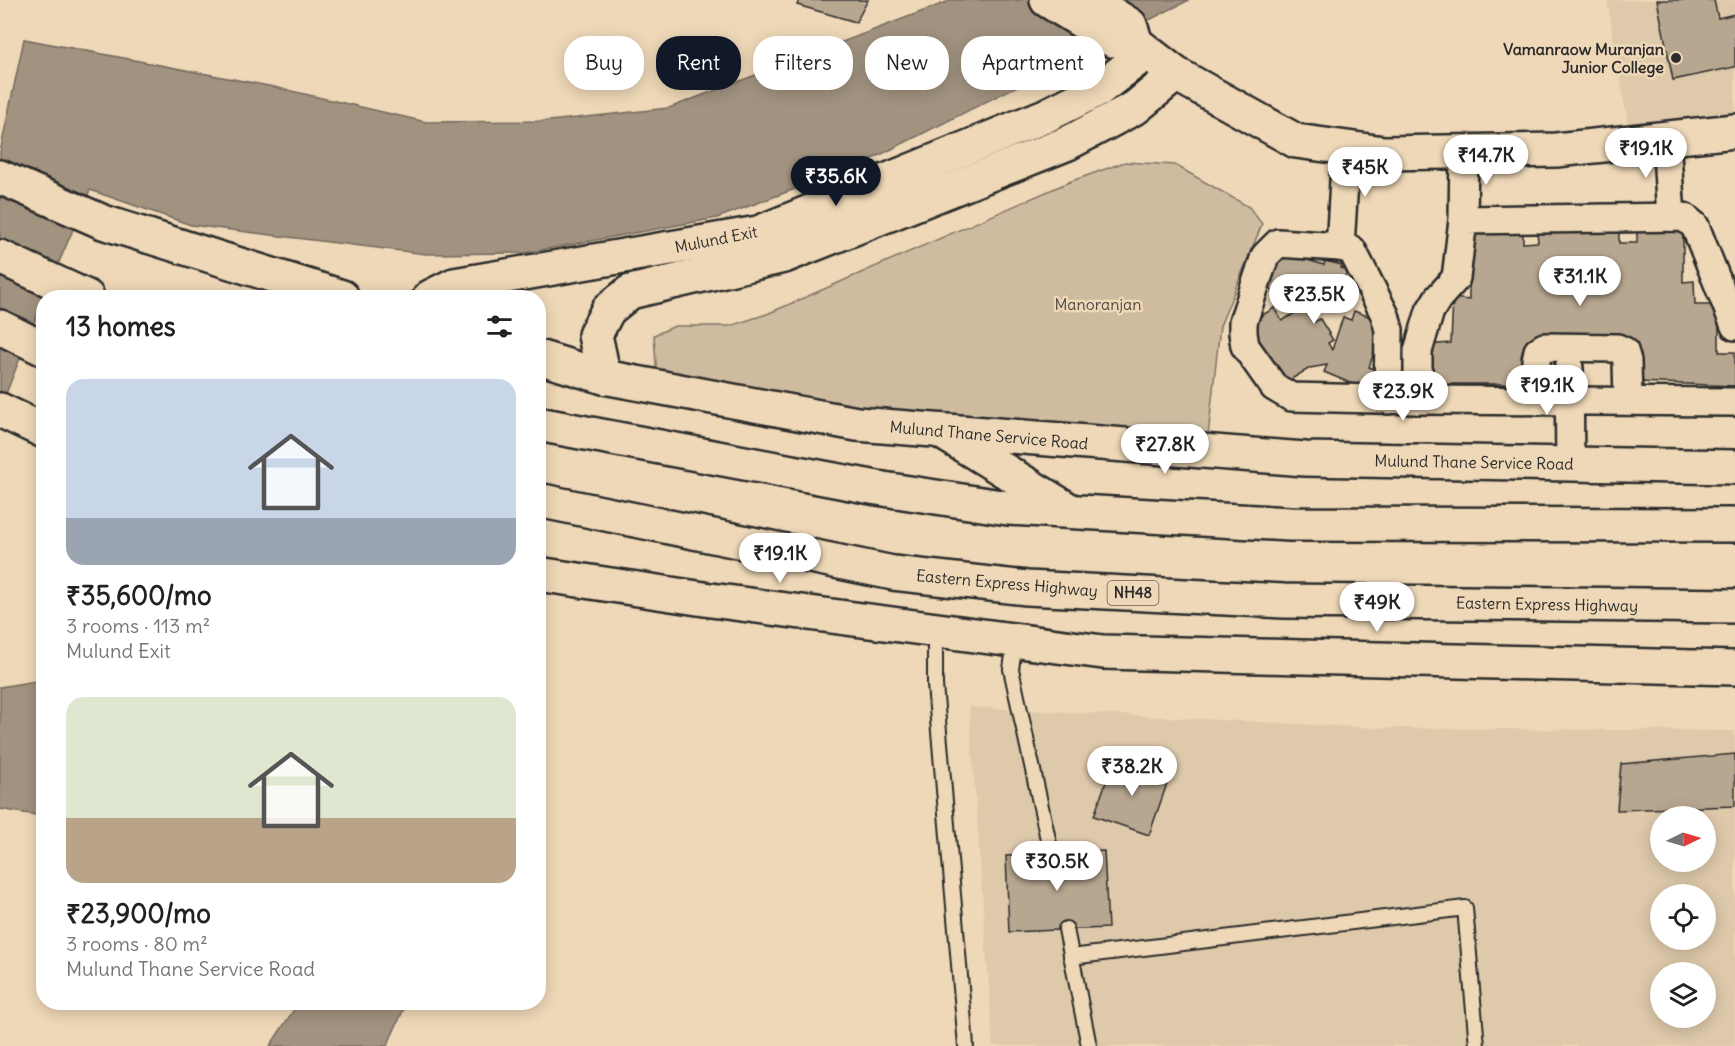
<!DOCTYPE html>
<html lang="en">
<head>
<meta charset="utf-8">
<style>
	:root { --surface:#fff; --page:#f6f6f6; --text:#202124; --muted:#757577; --accent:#111827 }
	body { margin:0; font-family:Delius,sans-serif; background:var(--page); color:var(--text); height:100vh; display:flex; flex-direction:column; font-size:22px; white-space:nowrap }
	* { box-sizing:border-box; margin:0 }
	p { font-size:20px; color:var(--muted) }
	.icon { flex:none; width:33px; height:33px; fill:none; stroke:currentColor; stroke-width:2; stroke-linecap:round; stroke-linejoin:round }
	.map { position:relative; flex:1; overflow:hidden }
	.drawer { position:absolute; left:36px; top:290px; width:510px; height:720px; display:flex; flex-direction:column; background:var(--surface); border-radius:24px; box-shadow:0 3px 15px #0003 }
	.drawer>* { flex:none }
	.banner { position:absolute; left:564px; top:36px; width:570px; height:54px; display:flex; gap:12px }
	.needle { width:39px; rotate:85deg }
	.controls { position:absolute; left:1650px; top:806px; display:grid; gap:12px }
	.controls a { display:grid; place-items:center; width:66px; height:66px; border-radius:50%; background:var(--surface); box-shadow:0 3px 15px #0003; font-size:30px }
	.price { position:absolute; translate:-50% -51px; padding:0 14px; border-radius:21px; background:#fff; color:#222; font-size:20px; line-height:39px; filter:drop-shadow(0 2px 3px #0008) }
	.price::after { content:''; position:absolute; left:50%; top:36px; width:18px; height:14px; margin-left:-9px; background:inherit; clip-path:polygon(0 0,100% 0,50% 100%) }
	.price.on { background:var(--accent); color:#fff }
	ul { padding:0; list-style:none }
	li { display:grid; align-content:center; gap:12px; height:318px; padding:0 30px }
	li span { display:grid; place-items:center; height:186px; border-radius:18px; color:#555 }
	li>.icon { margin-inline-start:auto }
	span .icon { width:108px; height:108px; fill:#fffc; stroke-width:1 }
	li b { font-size:26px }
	h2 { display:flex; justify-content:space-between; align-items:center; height:72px; padding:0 30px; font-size:26px }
	.pill { padding:0 21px; border-radius:24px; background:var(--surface); box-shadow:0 3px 15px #0003; font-size:21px; line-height:54px }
	.pill.on { background:var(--accent); color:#fff }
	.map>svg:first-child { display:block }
	.built { fill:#dec9ab; fill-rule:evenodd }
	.park { fill:#cfbca0; stroke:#7d7466; stroke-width:1.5 }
	.water { fill:#a29380; stroke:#72695e; stroke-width:1.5 }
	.building { fill:#b8a790; stroke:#2b2b2b; stroke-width:1.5 }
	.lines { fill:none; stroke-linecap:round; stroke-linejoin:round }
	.service-casing { stroke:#2b2b2b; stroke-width:18 }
	.minor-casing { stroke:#2b2b2b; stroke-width:32 }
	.tertiary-casing { stroke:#2b2b2b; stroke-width:38 }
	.trunk-casing { stroke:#2b2b2b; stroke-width:38 }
	.service { stroke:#eed8b7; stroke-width:14 }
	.minor { stroke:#eed8b7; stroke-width:27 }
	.tertiary { stroke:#eed8b7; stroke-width:33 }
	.trunk { stroke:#eed8b7; stroke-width:33 }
	.poi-dot { fill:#2b2b2b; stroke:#eed8b7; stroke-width:2 }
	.labels { text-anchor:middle; stroke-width:5; stroke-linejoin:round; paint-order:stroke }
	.shield { fill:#eed8b7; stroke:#665f55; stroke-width:1.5 }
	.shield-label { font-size:15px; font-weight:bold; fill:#2b2b2b }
	.poi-label { font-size:16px; font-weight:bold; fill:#2b2b2b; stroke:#eed8b7; text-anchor:end }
	.street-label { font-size:16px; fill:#2b2b2b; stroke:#eed8b7 }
	.park-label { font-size:16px; fill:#4c4842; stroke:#eed8b7 }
</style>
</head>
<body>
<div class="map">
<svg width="1735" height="1046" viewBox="0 0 1735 1046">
	<rect width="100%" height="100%" fill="#eed8b7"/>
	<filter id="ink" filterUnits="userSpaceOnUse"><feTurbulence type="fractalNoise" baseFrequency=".0167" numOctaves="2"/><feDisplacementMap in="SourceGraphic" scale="12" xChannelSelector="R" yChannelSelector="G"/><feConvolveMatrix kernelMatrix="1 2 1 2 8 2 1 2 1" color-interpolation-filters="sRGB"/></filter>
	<g filter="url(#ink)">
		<g class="built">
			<path d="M1607 0H1735V116L1629 131Z"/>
			<path d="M969 707 1376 728 1735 731V1046H993ZM1660 816H1706V861H1660ZM1660 894H1706V939H1660ZM1660 972H1706V1017H1660Z"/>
		</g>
		<path class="park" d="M1125 162 1175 165 1249 207 1262 224 1220 326 1208 436 890 413 657 378 654 335 675 326H730L767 314 1069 182Z"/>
		<g class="water">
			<path d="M952 0H1189L862 164 717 218 524 253 426 254 191 225 90 190 44 297 0 409V152L24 39 274 87 426 122 549 121 669 108Z"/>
			<path d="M43 680V816L0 809V687Z"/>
			<path d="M299 1002H407L387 1046H270Z"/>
		</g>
		<g class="building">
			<path d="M799 0H868L856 22 797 5Z"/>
			<path d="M1657 0H1714L1718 18 1735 14V67L1673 80Z"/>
			<path d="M1683 227V282L1694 281 1695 305H1719V352H1735V386L1638 382 1633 340 1528 342 1529 384H1428L1426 345 1451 343 1453 298 1469 300V229L1523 231V243L1538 242 1537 232 1619 229V243H1637V229Z"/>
			<path d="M1288 254 1324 265 1325 261 1342 265 1341 268 1347 270 1343 288H1340L1338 297 1332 296 1329 310 1306 303 1305 308 1314 322 1320 319 1333 340 1328 343 1332 350 1343 317 1351 320 1354 311 1379 320 1383 326 1369 367 1374 369 1369 382 1364 381 1362 388 1324 372 1327 365 1310 368 1283 384 1248 324 1274 308 1282 321 1295 313 1276 307 1277 301 1270 287 1277 255 1287 257Z"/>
			<path d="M1735 754V806L1617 810 1621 764Z"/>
			<path d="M1114 759 1169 778 1149 835 1094 816Z"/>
			<path d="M1104 851 1108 928 1009 932 1006 856Z"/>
		</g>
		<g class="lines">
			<defs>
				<g id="service">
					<path d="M935 631V685L966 1046"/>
					<path d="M1015 641 1011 669 1051 853"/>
					<path d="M1066 929 1089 1046"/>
					<path d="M1071 957 1465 908 1477 1046"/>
				</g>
				<g id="minor">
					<path d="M1666 138 1671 217"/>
					<path d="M1463 220 1464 151"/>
					<path d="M1340 247 1346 148"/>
					<path d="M1569 368 1570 464"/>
					<path d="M1388 400 1389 330 1385 315 1352 250 1340 247 1278 243 1265 256 1243 322V333L1245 346 1274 387 1291 397 1418 400 1735 402"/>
					<path d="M1418 400V351L1430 311 1438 298 1456 278 1463 220 1684 217 1695 226 1735 326"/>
					<path d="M1538 401 1536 360 1538 351 1544 347 1617 348 1624 351 1627 361 1628 401"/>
				</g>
				<g id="tertiary">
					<path d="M1047 0 1112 40"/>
					<path d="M1090 0 1130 25 1136 43 1176 74 1296 141 1384 153 1556 150 1735 131"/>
					<path d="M0 177 103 222 342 297"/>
					<path d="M430 297 454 285 758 233 1045 116 1099 89 1147 52"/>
					<path d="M538 357 604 377 857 424 1305 459 1735 467"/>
					<path d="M604 377 595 335 608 310 630 292 784 256 1068 143 1136 107 1176 74"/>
					<path d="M0 410 44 431"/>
					<path d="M538 574 711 600 1103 652 1735 668"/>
				</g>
				<g id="trunk">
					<path d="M0 257 87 297"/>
					<path d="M0 327 44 349"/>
					<path d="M538 424 877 488 1008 508 1290 524 1735 525"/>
					<path d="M940 431 1069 510"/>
					<path d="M538 500 893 573 1027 588 1284 601 1735 606"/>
				</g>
			</defs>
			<use href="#service" class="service-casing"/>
			<use href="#minor" class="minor-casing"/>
			<use href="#tertiary" class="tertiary-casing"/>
			<use href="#trunk" class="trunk-casing"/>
			<use href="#service" class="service"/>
			<use href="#minor" class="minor"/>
			<use href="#tertiary" class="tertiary"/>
			<use href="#trunk" class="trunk"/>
		</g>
	</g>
	<circle class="poi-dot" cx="1676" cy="58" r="6"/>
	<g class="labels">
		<rect class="shield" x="1107.5" y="581" width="51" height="24" rx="4.5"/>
		<g class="shield-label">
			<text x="1133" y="598">NH48</text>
		</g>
		<g class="poi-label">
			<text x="1664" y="55">Vamanraow Muranjan<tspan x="1664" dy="18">Junior College</tspan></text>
		</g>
		<g class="street-label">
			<text transform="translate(716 239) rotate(-11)" y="6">Mulund Exit</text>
			<text transform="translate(989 435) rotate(5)" y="6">Mulund Thane Service Road</text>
			<text transform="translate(1474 462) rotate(1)" y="6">Mulund Thane Service Road</text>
			<text transform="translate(1007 583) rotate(5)" y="6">Eastern Express Highway</text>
			<text transform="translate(1547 604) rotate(1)" y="6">Eastern Express Highway</text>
		</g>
		<g class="park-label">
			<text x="1098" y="310">Manoranjan</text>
		</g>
	</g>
</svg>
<div class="controls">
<a><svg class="needle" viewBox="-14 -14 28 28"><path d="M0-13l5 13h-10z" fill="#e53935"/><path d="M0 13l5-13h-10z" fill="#757577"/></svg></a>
<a><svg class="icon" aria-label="locate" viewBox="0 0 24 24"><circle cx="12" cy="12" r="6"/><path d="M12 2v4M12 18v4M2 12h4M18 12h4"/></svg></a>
<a><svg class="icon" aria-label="layers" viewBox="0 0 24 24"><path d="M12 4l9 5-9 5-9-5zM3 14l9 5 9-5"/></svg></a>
</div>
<b class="price" style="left:1646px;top:179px">₹19.1K</b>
<b class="price" style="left:1486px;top:186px">₹14.7K</b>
<b class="price" style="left:1365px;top:198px">₹45K</b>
<b class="price on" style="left:836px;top:207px">₹35.6K</b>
<b class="price" style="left:1580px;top:307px">₹31.1K</b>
<b class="price" style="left:1314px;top:325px">₹23.5K</b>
<b class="price" style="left:1547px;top:416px">₹19.1K</b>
<b class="price" style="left:1403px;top:422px">₹23.9K</b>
<b class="price" style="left:1165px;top:475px">₹27.8K</b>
<b class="price" style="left:780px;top:584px">₹19.1K</b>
<b class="price" style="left:1377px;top:633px">₹49K</b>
<b class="price" style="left:1132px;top:797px">₹38.2K</b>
<b class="price" style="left:1057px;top:892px">₹30.5K</b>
<div class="banner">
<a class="pill">Buy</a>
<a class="pill on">Rent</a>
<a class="pill">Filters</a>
<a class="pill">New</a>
<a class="pill">Apartment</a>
</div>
<section class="drawer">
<h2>13 homes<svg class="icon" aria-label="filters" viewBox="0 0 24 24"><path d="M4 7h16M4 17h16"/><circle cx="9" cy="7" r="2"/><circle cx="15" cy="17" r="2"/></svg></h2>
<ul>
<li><span style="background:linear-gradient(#c9d6e8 75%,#9aa5b1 0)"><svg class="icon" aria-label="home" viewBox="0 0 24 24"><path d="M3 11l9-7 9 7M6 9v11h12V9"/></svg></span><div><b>₹35,600/mo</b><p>3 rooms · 113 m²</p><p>Mulund Exit</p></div></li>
<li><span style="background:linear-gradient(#dfe7d0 65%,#b9a48a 0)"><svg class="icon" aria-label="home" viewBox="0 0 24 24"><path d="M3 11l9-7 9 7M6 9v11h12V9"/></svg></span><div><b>₹23,900/mo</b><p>3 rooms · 80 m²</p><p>Mulund Thane Service Road</p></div></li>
</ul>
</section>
</div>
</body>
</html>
